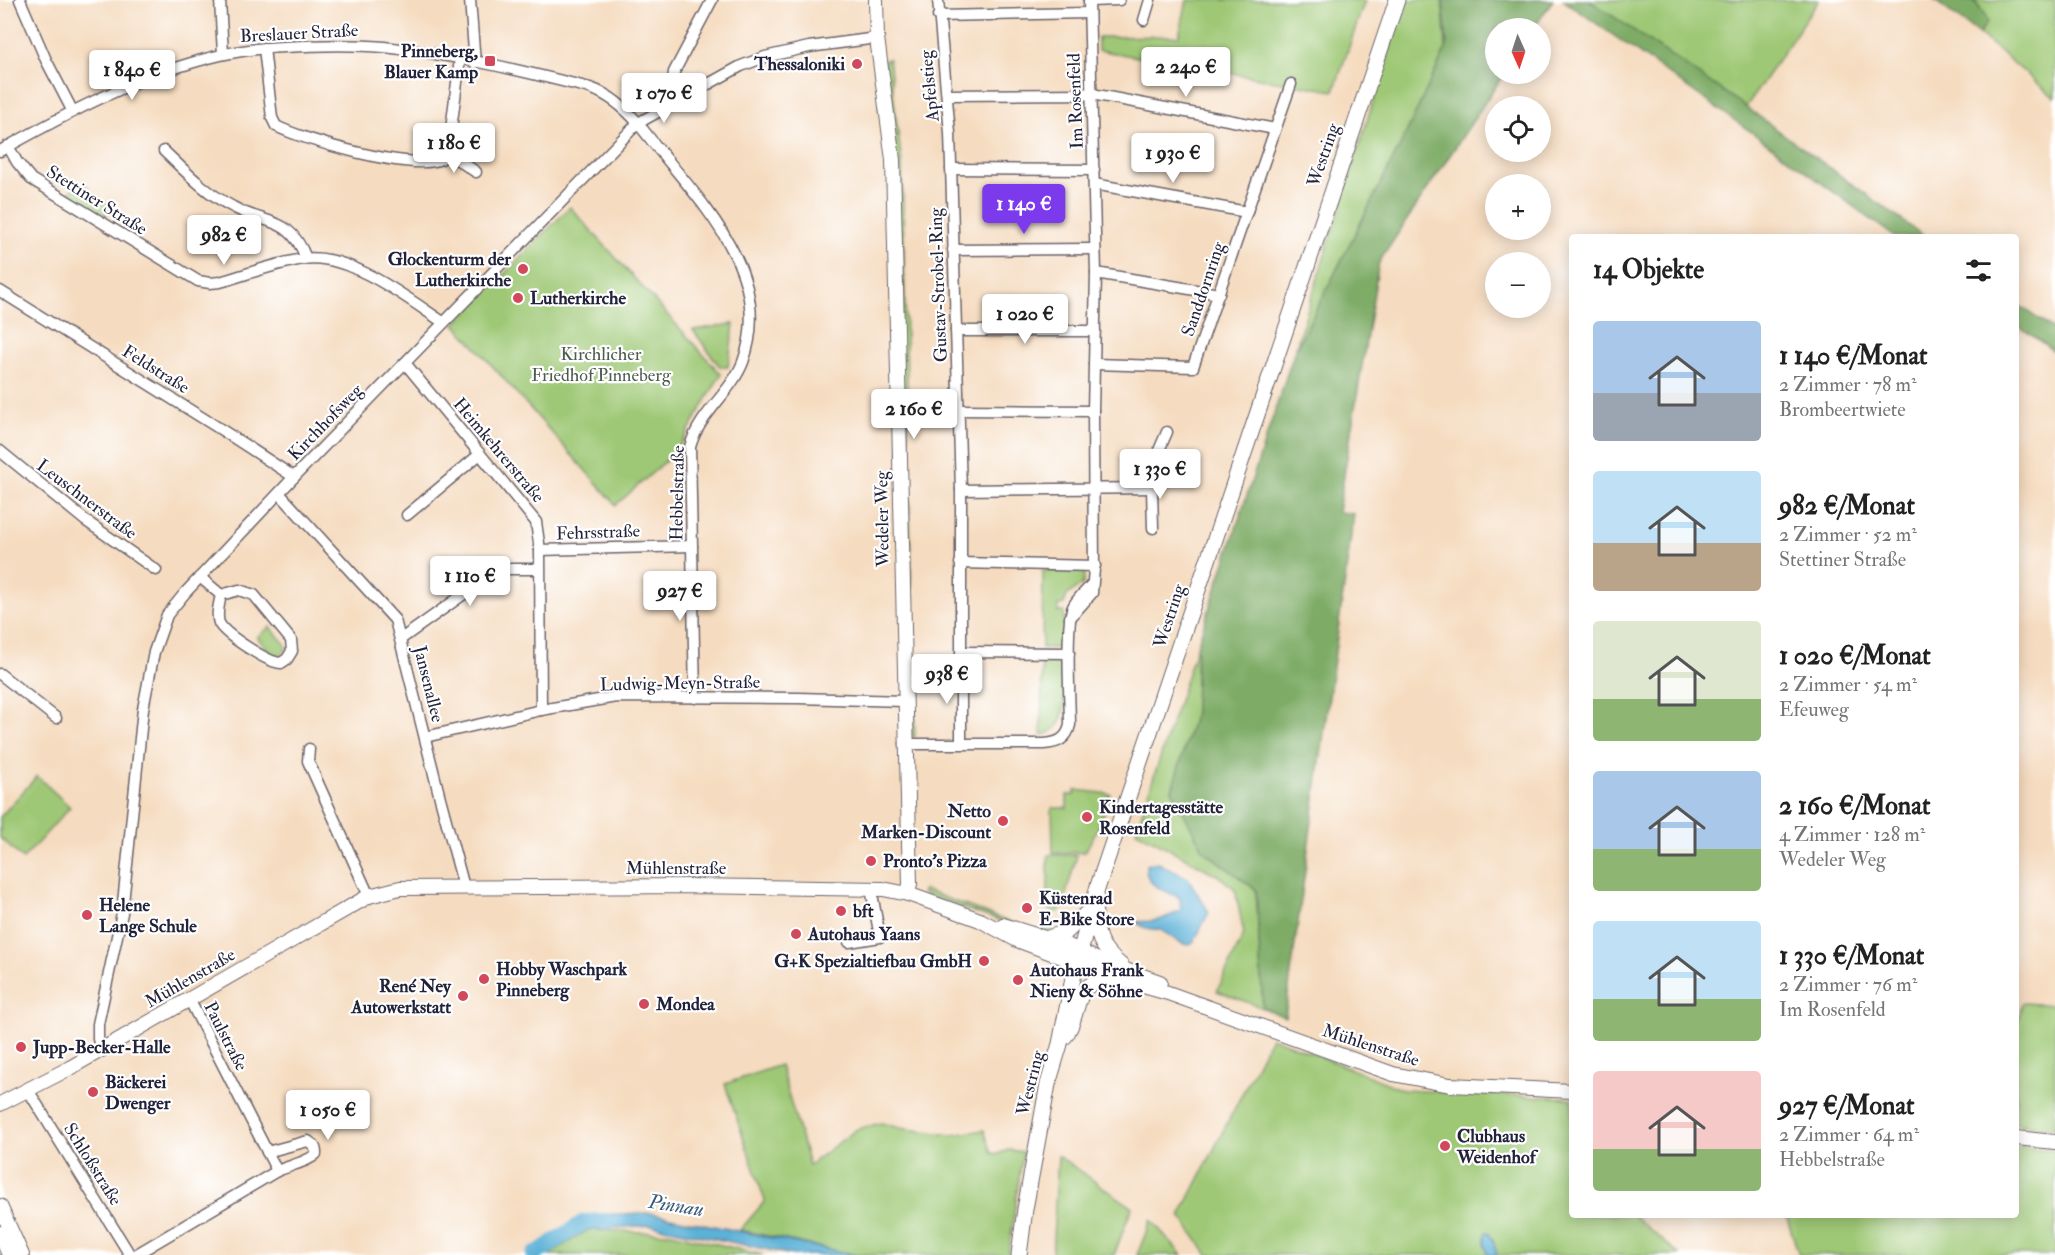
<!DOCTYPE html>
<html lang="de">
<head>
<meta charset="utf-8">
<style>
	:root { --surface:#fff; --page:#f2f2f2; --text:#222; --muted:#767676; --accent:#7c3aed }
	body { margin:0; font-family:"IM FELL Double Pica",serif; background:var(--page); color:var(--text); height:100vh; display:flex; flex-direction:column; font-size:22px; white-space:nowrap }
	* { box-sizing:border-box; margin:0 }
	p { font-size:20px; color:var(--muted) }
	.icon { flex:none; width:33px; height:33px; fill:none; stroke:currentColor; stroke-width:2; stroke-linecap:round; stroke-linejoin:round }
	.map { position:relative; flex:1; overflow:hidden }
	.side { position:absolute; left:1569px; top:234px; width:450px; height:984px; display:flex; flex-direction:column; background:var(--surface); border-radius:6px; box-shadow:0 3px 15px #0003 }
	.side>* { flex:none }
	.needle { width:39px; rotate:177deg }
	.controls { position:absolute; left:1485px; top:18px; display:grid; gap:12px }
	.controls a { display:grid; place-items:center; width:66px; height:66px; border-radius:50%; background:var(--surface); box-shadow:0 3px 15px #0003; font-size:30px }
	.price { position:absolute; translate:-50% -51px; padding:0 14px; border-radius:6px; background:#fff; color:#222; font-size:20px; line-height:39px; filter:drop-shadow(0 2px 3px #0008) }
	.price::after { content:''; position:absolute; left:50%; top:36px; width:18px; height:14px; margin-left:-9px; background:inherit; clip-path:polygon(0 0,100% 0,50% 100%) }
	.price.current { background:var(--accent); color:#fff }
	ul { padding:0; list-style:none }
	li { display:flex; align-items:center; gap:18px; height:150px; padding:0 24px }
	li span { display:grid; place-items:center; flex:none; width:168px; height:120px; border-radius:6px; color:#555 }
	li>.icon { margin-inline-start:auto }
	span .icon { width:72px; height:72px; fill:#fffc; stroke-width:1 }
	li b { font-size:26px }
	h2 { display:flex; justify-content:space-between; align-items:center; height:72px; padding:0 24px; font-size:26px }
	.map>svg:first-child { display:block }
	.green { fill:#9ec874; stroke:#607558; stroke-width:1.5 }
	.forest { fill:#7eac66; stroke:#506750; stroke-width:1.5 }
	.water { fill:#5bb1d7; stroke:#3e6a89; stroke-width:1.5 }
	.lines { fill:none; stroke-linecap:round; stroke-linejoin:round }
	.river { stroke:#5bb1d7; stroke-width:16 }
	.street-casing { stroke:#6c6369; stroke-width:13 }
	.secondary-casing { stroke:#6c6369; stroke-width:16 }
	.primary-casing { stroke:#6c6369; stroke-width:17 }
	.street { stroke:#fff; stroke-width:10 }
	.secondary { stroke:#fff; stroke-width:14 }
	.primary { stroke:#fff; stroke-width:15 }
	.poi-dot { fill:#d1495b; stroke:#fff; stroke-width:2 }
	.labels { text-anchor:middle; stroke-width:4.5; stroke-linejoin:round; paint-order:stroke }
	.street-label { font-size:18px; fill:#22223b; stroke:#fff }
	.poi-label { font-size:18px; font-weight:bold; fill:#22223b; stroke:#fff; text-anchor:start }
	.park-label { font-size:18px; fill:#4d5c4f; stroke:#fff }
	.water-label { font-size:20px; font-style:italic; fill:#395b79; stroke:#fff }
</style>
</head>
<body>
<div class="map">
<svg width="2055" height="1255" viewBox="0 0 2055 1255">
	<rect width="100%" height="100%" fill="#fff"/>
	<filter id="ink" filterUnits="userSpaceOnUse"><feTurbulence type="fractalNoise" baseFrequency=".0167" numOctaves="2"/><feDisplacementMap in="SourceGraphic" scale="12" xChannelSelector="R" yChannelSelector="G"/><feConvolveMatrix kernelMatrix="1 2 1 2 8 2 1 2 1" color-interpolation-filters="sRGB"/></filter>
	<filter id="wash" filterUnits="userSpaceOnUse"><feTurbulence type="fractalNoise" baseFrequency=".008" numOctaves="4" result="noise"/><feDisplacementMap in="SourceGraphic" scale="24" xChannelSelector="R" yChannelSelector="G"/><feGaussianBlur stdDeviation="1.35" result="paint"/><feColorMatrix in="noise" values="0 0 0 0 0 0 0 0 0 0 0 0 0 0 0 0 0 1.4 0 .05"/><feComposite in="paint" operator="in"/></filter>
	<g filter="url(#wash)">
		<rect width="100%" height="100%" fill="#f5dbbf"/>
		<g class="green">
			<path d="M1187 0H1365L1334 91 1098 50V37L1179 36Z"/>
			<path d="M1405 0H1442L1446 49 1400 146 1294 353Z"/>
			<path d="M1589 0H1819L1746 107Z"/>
			<path d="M1974 0H2055V98L1979 34 1987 21Z"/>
			<path d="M889 59 902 165 915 737H912L884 60Z"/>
			<path d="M85 183 93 195 111 207 104 218 65 194Z"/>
			<path d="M570 207 721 374 677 451 616 505 455 324Z"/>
			<path d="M734 324 728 367H720L693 330Z"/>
			<path d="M1043 570 1085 571 1083 584 1067 595 1064 604 1058 605V612H1064V648H1042Z"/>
			<path d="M270 627 286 645V649C275 665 266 647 257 637Z"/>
			<path d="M1197 646 1195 713 1172 790 1203 850 1256 890 1263 1008 1217 991 1244 934 1235 889 1217 875 1136 831Z"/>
			<path d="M1042 657 1065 658C1064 681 1073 732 1041 735Z"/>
			<path d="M37 776 70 807 23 859 0 838V817Z"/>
			<path d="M1075 790 1110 794 1101 822 1085 852 1053 853 1052 808H1067V795H1075Z"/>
			<path d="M1048 855H1077L1063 905 1059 911 1054 912 1049 909 1048 903Z"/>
			<path d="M924 890 1025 928 1037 930 1054 929 1048 934 1014 926 925 895 922 893Z"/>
			<path d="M2022 1003 2055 1005V1129L2016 1124V1031Z"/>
			<path d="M1271 1037 1404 1090 1572 1098V1215H1637L1635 1217 1680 1255H1208L1180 1216Z"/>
			<path d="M780 1065 809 1165 857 1129 881 1123 900 1128 952 1135 984 1130 992 1153 998 1154 1008 1150 1023 1152 1008 1255H856L740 1230 765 1201 725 1084Z"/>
			<path d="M2016 1146 2055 1150V1255H1799L1786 1215H2016Z"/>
			<path d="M1058 1156 1132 1207 1114 1255H1052Z"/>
			<path d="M1151 1220 1182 1255H1137Z"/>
			<path d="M588 1230 671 1233 763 1255H548Z"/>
		</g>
		<g class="forest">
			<path d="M1443 0H1553L1534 28H1496V74H1504L1379 262 1338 512 1354 514 1285 1017 1263 1008 1256 890 1203 850 1172 790 1195 713 1197 646 1294 353 1400 146 1447 46Z"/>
			<path d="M1563 0H1589L1746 107 1925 237H1895L1764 141Z"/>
			<path d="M1934 0H1974L1988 21 1979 34Z"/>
			<path d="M2016 303 2055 331V352L2016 324Z"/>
		</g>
		<g class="water">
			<path d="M1156 862 1188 878 1209 912 1194 942 1190 945 1183 944 1161 930 1146 928 1133 921C1153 923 1164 920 1181 910L1180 898C1163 889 1144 886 1146 865Z"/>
			<path d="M650 1213 856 1255H793L651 1225 588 1230 584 1215Z"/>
			<path d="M1488 1232 1493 1240 1497 1255H1488L1485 1246V1233Z"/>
		</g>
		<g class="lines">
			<path class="river" d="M534 1255 584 1222 607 1221"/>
		</g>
	</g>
	<g filter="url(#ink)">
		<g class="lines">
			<defs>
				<g id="street">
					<path d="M20 0 46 60 73 112"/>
					<path d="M220 0 223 54"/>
					<path d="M470 0 475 63"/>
					<path d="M938 0 950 133 961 490V663"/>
					<path d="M1089 1 1119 0"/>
					<path d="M938 16 1089 13"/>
					<path d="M1144 20 1150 0"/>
					<path d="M264 48 272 118 276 126C303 140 413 172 441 159 441 159 447 154 448 153L460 59"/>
					<path d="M947 95 1092 94 1275 129"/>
					<path d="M675 102 672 87 674 72 712 0"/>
					<path d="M8 146 17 162 31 179 198 281 210 283 220 282C248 274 276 263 304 259 348 252 408 299 443 322"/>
					<path d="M0 151C69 112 143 73 221 55 241 50 263 48 284 47 318 45 351 44 384 47 453 54 523 71 590 88 610 95 624 107 638 123 688 191 778 267 743 362 731 393 699 414 690 447L695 698"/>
					<path d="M164 151C186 172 206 193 233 207 267 226 289 215 306 258"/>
					<path d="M448 153 476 172"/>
					<path d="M951 169 1094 170"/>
					<path d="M1094 184 1247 212"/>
					<path d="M953 250 1095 249"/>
					<path d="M1096 273 1219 294"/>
					<path d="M0 291 225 432 294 477"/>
					<path d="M956 331H1095"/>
					<path d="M405 363 536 522 540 550 541 710"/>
					<path d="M1094 364 1193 367 1291 84"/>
					<path d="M958 410 1093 411"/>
					<path d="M0 451 86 521 156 570"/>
					<path d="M1152 488 1153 528"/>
					<path d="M961 490 1152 488 1160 448 1167 432"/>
					<path d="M280 494 395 620 440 798 464 887"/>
					<path d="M407 515 480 454"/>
					<path d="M540 550 692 546"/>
					<path d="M960 563 1095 566"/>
					<path d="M200 577 221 595C219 604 216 615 219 623 225 635 269 663 281 663L287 659 292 651 291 640 254 595 239 590 221 595"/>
					<path d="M1070 618 1092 593 1094 569 1093 411 1096 273 1089 0"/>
					<path d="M401 639 492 574 506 569H539"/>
					<path d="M962 652 1069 653"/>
					<path d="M961 667V743"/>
					<path d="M0 674 56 718"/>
					<path d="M425 737 541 710 616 697 798 698 904 701"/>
					<path d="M905 744H1044C1058 743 1067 739 1070 725 1070 702 1065 623 1073 607 1077 598 1085 593 1091 585"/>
					<path d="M309 749 308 761 369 896"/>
					<path d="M849 942 880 937 872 894"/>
					<path d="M101 1050 98 1039V1024L122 913 143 709 154 652 167 615 185 593 294 477 638 123 741 66 765 57 809 47 877 38"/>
					<path d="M28 1090 130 1255"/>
					<path d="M267 1152 308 1141C314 1145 316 1147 316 1154 308 1162 288 1166 277 1171"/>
					<path d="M135 1255 277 1171 189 999"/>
				</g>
				<g id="secondary">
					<path d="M876 0 877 38 893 160 910 884 908 894"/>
					<path d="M1095 908C1096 936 1099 947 1122 966"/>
					<path d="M1003 925 1067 945 1100 961 1160 982"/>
					<path d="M1047 938 1068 931 1093 906"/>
					<path d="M1065 1037C1083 1013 1070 981 1112 978"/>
					<path d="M0 1104 68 1069 369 896 400 888 689 886 883 889 908 894 980 920 1017 940 1062 957 1094 972 1168 993 1393 1074 1450 1085 1572 1091"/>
					<path d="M2016 1138 2055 1142"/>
					<path d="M0 1206 22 1255"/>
					<path d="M0 1233 9 1255"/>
				</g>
				<path id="primary" d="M1019 1255 1025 1209 1048 1084 1060 1044 1073 978 1098 886 1397 0"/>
			</defs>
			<use href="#street" class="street-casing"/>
			<use href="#secondary" class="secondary-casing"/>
			<use href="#primary" class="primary-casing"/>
			<use href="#street" class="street"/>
			<use href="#secondary" class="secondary"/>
			<use href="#primary" class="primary"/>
		</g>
	</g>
	<g class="poi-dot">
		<rect x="484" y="55" width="12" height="12" rx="3"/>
		<circle cx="857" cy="64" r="6"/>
		<circle cx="523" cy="269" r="6"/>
		<circle cx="518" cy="298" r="6"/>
		<circle cx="1087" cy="817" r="6"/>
		<circle cx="1003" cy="821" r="6"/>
		<circle cx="871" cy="861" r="6"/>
		<circle cx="1027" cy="908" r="6"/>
		<circle cx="841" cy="911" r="6"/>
		<circle cx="87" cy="915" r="6"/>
		<circle cx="796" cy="934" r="6"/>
		<circle cx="984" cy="961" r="6"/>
		<circle cx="484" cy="979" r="6"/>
		<circle cx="1018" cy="980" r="6"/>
		<circle cx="463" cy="996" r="6"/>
		<circle cx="644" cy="1004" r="6"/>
		<circle cx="21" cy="1047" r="6"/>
		<circle cx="93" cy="1092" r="6"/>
		<circle cx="1445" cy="1146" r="6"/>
	</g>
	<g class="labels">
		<g class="street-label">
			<text transform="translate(299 33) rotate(-3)" y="6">Breslauer Straße</text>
			<text transform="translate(929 86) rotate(-96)" y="6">Apfelstieg</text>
			<text transform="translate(1075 101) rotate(-92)" y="6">Im Rosenfeld</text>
			<text transform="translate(1323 155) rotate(-71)" y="6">Westring</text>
			<text transform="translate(97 200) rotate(32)" y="6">Stettiner Straße</text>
			<text transform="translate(938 285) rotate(-92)" y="6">Gustav-Strobel-Ring</text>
			<text transform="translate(1203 289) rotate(-71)" y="6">Sanddornring</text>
			<text transform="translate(156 369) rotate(32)" y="6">Feldstraße</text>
			<text transform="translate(325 422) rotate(-46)" y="6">Kirchhofsweg</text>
			<text transform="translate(499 450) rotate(50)" y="6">Heimkehrerstraße</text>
			<text transform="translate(677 493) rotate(-89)" y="6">Hebbelstraße</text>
			<text transform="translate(87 499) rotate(37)" y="6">Leuschnerstraße</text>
			<text transform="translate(882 519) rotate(-91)" y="6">Wedeler Weg</text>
			<text transform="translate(598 532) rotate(-2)" y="6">Fehrsstraße</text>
			<text transform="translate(1169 616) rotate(-72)" y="6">Westring</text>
			<text transform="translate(680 683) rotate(-1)" y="6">Ludwig-Meyn-Straße</text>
			<text transform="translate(429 684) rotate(76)" y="6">Jansenallee</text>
			<text x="676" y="874">Mühlenstraße</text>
			<text transform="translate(190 978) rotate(-30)" y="6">Mühlenstraße</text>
			<text transform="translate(226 1036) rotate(63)" y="6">Paulstraße</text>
			<text transform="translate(1371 1045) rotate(18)" y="6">Mühlenstraße</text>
			<text transform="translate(1030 1083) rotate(-76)" y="6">Westring</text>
			<text transform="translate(93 1164) rotate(58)" y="6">Schloßstraße</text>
		</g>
		<g class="poi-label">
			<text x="478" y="57" text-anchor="end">Pinneberg,<tspan x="478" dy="21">Blauer Kamp</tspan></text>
			<text x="845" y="70" text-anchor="end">Thessaloniki</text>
			<text x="511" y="265" text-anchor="end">Glockenturm der<tspan x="511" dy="21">Lutherkirche</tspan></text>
			<text x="530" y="304">Lutherkirche</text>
			<text x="1099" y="813">Kindertagesstätte<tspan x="1099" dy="21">Rosenfeld</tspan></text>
			<text x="991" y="817" text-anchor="end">Netto<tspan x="991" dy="21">Marken-Discount</tspan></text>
			<text x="883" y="867">Pronto's Pizza</text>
			<text x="1039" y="904">Küstenrad<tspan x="1039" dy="21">E-Bike Store</tspan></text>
			<text x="99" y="911">Helene<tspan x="99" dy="21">Lange Schule</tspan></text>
			<text x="853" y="917">bft</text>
			<text x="808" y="940">Autohaus Yaans</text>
			<text x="972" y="967" text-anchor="end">G+K Spezialtiefbau GmbH</text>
			<text x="496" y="975">Hobby Waschpark<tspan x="496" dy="21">Pinneberg</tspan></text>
			<text x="1030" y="976">Autohaus Frank<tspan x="1030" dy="21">Nieny &amp; Söhne</tspan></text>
			<text x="451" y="992" text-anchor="end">René Ney<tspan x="451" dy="21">Autowerkstatt</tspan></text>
			<text x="656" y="1010">Mondea</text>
			<text x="33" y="1053">Jupp-Becker-Halle</text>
			<text x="105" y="1088">Bäckerei<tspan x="105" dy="21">Dwenger</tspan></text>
			<text x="1457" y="1142">Clubhaus<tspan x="1457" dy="21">Weidenhof</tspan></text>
		</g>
		<g class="park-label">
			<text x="601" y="360">Kirchlicher<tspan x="601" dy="21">Friedhof Pinneberg</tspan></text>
		</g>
		<g class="water-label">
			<text transform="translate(676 1205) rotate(9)" y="7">Pinnau</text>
		</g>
	</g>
</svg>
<div class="controls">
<a><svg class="needle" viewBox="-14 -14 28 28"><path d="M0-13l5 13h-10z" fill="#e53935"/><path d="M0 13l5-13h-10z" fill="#767676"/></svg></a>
<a><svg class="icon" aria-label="locate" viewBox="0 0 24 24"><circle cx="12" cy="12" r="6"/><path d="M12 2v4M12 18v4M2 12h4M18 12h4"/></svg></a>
<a>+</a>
<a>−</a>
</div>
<b class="price" style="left:1186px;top:98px">2 240 €</b>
<b class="price" style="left:132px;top:101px">1 840 €</b>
<b class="price" style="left:664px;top:124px">1 070 €</b>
<b class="price" style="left:454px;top:174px">1 180 €</b>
<b class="price" style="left:1173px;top:184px">1 930 €</b>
<b class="price current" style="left:1024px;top:235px">1 140 €</b>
<b class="price" style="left:224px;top:266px">982 €</b>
<b class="price" style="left:1025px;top:345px">1 020 €</b>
<b class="price" style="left:914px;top:440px">2 160 €</b>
<b class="price" style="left:1160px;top:500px">1 330 €</b>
<b class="price" style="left:470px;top:607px">1 110 €</b>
<b class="price" style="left:680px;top:622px">927 €</b>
<b class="price" style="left:947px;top:705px">938 €</b>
<b class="price" style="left:328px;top:1141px">1 050 €</b>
<section class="side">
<h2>14 Objekte<svg class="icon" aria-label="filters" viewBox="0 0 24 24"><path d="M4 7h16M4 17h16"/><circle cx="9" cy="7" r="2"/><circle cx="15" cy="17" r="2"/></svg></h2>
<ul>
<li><span style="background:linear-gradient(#a9c7e8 60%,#9aa5b1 0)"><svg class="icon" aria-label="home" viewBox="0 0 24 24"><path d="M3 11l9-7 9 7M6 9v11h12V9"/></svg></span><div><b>1 140 €/Monat</b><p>2 Zimmer · 78 m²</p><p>Brombeertwiete</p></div></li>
<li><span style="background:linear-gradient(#bfe0f5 60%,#b9a48a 0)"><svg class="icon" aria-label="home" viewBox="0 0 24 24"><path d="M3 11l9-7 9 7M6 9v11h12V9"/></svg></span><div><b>982 €/Monat</b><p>2 Zimmer · 52 m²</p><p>Stettiner Straße</p></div></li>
<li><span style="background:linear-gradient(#dfe7d0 65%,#8fb573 0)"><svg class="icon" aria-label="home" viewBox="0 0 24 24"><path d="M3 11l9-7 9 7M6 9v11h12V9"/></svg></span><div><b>1 020 €/Monat</b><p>2 Zimmer · 54 m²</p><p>Efeuweg</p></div></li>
<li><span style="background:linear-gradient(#a9c7e8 65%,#8fb573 0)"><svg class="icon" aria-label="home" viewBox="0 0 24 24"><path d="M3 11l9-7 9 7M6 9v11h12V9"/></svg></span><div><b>2 160 €/Monat</b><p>4 Zimmer · 128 m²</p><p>Wedeler Weg</p></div></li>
<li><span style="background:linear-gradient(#bfe0f5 65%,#8fb573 0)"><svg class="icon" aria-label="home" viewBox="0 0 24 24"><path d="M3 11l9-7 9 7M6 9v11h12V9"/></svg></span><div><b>1 330 €/Monat</b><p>2 Zimmer · 76 m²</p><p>Im Rosenfeld</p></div></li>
<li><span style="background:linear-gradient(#f6c9c9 65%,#8fb573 0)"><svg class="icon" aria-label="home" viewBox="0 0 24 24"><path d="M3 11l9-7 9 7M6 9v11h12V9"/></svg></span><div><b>927 €/Monat</b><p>2 Zimmer · 64 m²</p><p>Hebbelstraße</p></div></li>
</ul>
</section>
</div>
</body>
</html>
